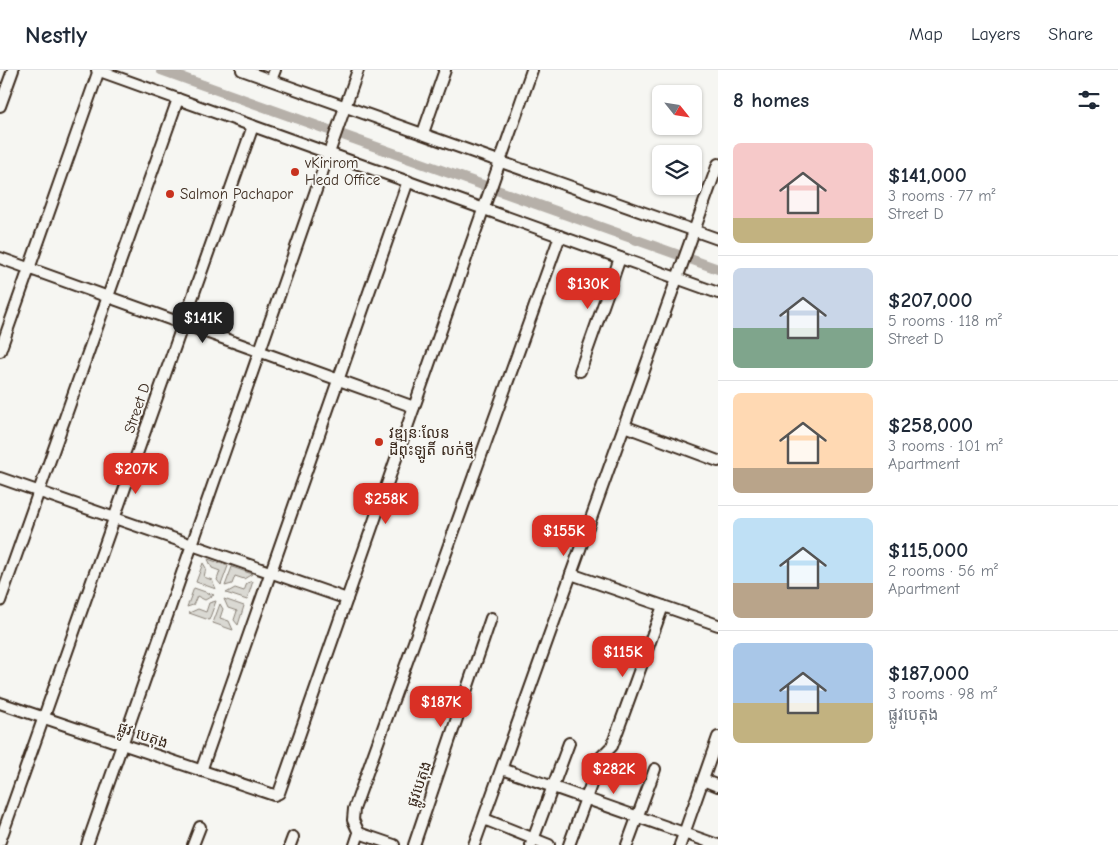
<!DOCTYPE html>
<html lang="en">
<head>
<meta charset="utf-8">
<style>
	:root { --surface:#fff; --page:#f6f6f7; --text:#1f2937; --muted:#747a83; --line:#e0e1e3; --accent:#d93025 }
	body { margin:0; font-family:"Comic Neue","Noto Sans Khmer",sans-serif; background:var(--page); color:var(--text); height:100vh; display:flex; flex-direction:column; font-size:19px; white-space:nowrap }
	* { box-sizing:border-box; margin:0 }
	p { font-size:16px; color:var(--muted) }
	.icon { flex:none; width:28px; height:28px; fill:none; stroke:currentColor; stroke-width:2; stroke-linecap:round; stroke-linejoin:round }
	.map { position:relative; flex:1; overflow:hidden }
	.sheet { display:flex; flex-direction:column; background:var(--surface); width:400px }
	.sheet>* { flex:none }
	.needle { width:32px; rotate:120deg }
	.fabs { position:absolute; left:652px; top:15px; display:grid; gap:10px }
	.fabs a { display:grid; place-items:center; width:50px; height:50px; border-radius:8px; background:var(--surface); box-shadow:0 1px 4px #0004; font-size:25px }
	.price { position:absolute; translate:-50% -42px; padding:0 11px; border-radius:10px; background:var(--accent); color:#fff; font-size:16px; line-height:32px; filter:drop-shadow(0 1px 2px #0008) }
	.price::after { content:''; position:absolute; left:50%; top:30px; width:15px; height:11px; margin-left:-8px; background:inherit; clip-path:polygon(0 0,100% 0,50% 100%) }
	.price.current { background:#222; color:#fff }
	ul { padding:0; list-style:none }
	li { display:flex; align-items:center; gap:15px; height:125px; padding:0 15px }
	li+li { border-top:1px solid var(--line) }
	li span { display:grid; place-items:center; flex:none; width:140px; height:100px; border-radius:8px; color:#555 }
	li>.icon { margin-inline-start:auto }
	span .icon { width:60px; height:60px; fill:#fffc; stroke-width:1 }
	li b { font-size:21px }
	h2 { display:flex; justify-content:space-between; align-items:center; height:60px; padding:0 15px; font-size:21px }
	header { display:flex; align-items:center; gap:30px; box-sizing:border-box; height:70px; padding:0 25px; background:var(--surface); border-bottom:1px solid var(--line) }
	header strong { font-size:24px }
	nav { display:flex; gap:28px; margin-inline-start:auto; font-size:18px }
	main { display:flex; flex:1; min-height:0 }
	.map>svg:first-child { display:block }
	.green { fill:#dad9d3; stroke:#8a8278 }
	.lines { fill:none; stroke-linecap:round; stroke-linejoin:round }
	.canal { stroke:#b6b0a9; stroke-width:10 }
	.minor-casing { stroke:#3b2a1e; stroke-width:14 }
	.minor { stroke:#f6f6f2; stroke-width:10 }
	.poi-dot { fill:#c8321e; stroke:#f6f6f2; stroke-width:2 }
	.labels { text-anchor:middle; stroke-width:4; stroke-linejoin:round; paint-order:stroke }
	.poi-label { font-size:15px; fill:#3b2a1e; stroke:#f6f6f2; text-anchor:start }
	.street-label { font-size:15px; fill:#3b2a1e; stroke:#f6f6f2 }
</style>
</head>
<body>
<header>
<strong>Nestly</strong>
<nav><a>Map</a><a>Layers</a><a>Share</a></nav>
</header>
<main>
<div class="map">
<svg width="718" height="775" viewBox="0 0 718 775">
	<rect width="100%" height="100%" fill="#f6f6f2"/>
	<filter id="ink" filterUnits="userSpaceOnUse"><feTurbulence type="fractalNoise" baseFrequency=".02" numOctaves="2"/><feDisplacementMap in="SourceGraphic" scale="10" xChannelSelector="R" yChannelSelector="G"/><feConvolveMatrix kernelMatrix="1 2 1 2 8 2 1 2 1" color-interpolation-filters="sRGB"/></filter>
	<g filter="url(#ink)">
		<g class="green">
			<path d="M208 489 228 496 221 515 217 510 220 501 212 498Z"/>
			<path d="M203 493 206 498 204 507 212 510 216 519 196 512Z"/>
			<path d="M232 497 252 504 244 509 235 506 232 514 225 516Z"/>
			<path d="M253 511 247 530 226 523 235 518 244 521 247 513Z"/>
			<path d="M194 518 214 525 205 530 197 526 193 535 187 537Z"/>
			<path d="M224 529 244 536 238 555 234 550 237 541 228 538Z"/>
			<path d="M216 531 209 550 189 543 198 539 206 542 209 533Z"/>
			<path d="M220 534 223 539 220 548 229 551 233 560 213 553Z"/>
		</g>
		<g class="lines">
			<path class="canal" d="M161 0 718 199"/>
			<defs>
				<g id="minor">
					<path d="M97 0 718 223"/>
					<path d="M242 0 718 169"/>
					<path d="M271 10 275 0"/>
					<path d="M0 36 13 0"/>
					<path d="M423 63 445 0"/>
					<path d="M0 188 414 337"/>
					<path d="M0 281 99 0"/>
					<path d="M580 301 620 188"/>
					<path d="M624 356 718 391"/>
					<path d="M0 408 347 529"/>
					<path d="M571 504 718 555"/>
					<path d="M0 531 178 29"/>
					<path d="M0 633 274 725 279 723 532 0"/>
					<path d="M502 699 718 775"/>
					<path d="M201 701 408 111"/>
					<path d="M703 710 718 716"/>
					<path d="M484 749 549 775"/>
					<path d="M359 763 394 775"/>
					<path d="M0 771 253 56"/>
					<path d="M87 775 358 0"/>
					<path d="M193 775 200 757"/>
					<path d="M290 775 293 767"/>
					<path d="M355 775 359 763 353 750 354 739 560 166"/>
					<path d="M414 775 491 548"/>
					<path d="M474 775 718 94"/>
					<path d="M531 775 569 673"/>
					<path d="M569 775 601 687 612 676 663 536"/>
					<path d="M627 775 655 699"/>
					<path d="M680 775 718 667"/>
				</g>
			</defs>
			<use href="#minor" class="minor-casing"/>
			<use href="#minor" class="minor"/>
		</g>
	</g>
	<g class="poi-dot">
		<circle cx="295" cy="102" r="5"/>
		<circle cx="170" cy="124" r="5"/>
		<circle cx="379" cy="372" r="5"/>
	</g>
	<g class="labels">
		<g class="poi-label">
			<text x="305" y="98">vKirirom<tspan x="305" dy="17">Head Office</tspan></text>
			<text x="180" y="129">Salmon Pachapor</text>
			<text x="389" y="368">វឌ្ឍនៈលែន<tspan x="389" dy="17">ដីពុះឡូតិ៍ លក់ថ្មី</tspan></text>
		</g>
		<g class="street-label">
			<text transform="translate(137 338) rotate(-71)" y="5">Street D</text>
			<text transform="translate(143 665) rotate(19)" y="5">ផ្លូវ បេតុង</text>
			<text transform="translate(419 714) rotate(-71)" y="5">ផ្លូវបេតុង</text>
		</g>
	</g>
</svg>
<div class="fabs">
<a><svg class="needle" viewBox="-14 -14 28 28"><path d="M0-13l5 13h-10z" fill="#e53935"/><path d="M0 13l5-13h-10z" fill="#747a83"/></svg></a>
<a><svg class="icon" aria-label="layers" viewBox="0 0 24 24"><path d="M12 4l9 5-9 5-9-5zM3 14l9 5 9-5"/></svg></a>
</div>
<b class="price" style="left:588px;top:240px">$130K</b>
<b class="price current" style="left:203px;top:274px">$141K</b>
<b class="price" style="left:136px;top:425px">$207K</b>
<b class="price" style="left:386px;top:455px">$258K</b>
<b class="price" style="left:564px;top:487px">$155K</b>
<b class="price" style="left:623px;top:608px">$115K</b>
<b class="price" style="left:441px;top:658px">$187K</b>
<b class="price" style="left:614px;top:725px">$282K</b>
</div>
<section class="sheet">
<h2>8 homes<svg class="icon" aria-label="filters" viewBox="0 0 24 24"><path d="M4 7h16M4 17h16"/><circle cx="9" cy="7" r="2"/><circle cx="15" cy="17" r="2"/></svg></h2>
<ul>
<li><span style="background:linear-gradient(#f6c9c9 75%,#c2b280 0)"><svg class="icon" aria-label="home" viewBox="0 0 24 24"><path d="M3 11l9-7 9 7M6 9v11h12V9"/></svg></span><div><b>$141,000</b><p>3 rooms · 77 m²</p><p>Street D</p></div></li>
<li><span style="background:linear-gradient(#c9d6e8 60%,#7fa58c 0)"><svg class="icon" aria-label="home" viewBox="0 0 24 24"><path d="M3 11l9-7 9 7M6 9v11h12V9"/></svg></span><div><b>$207,000</b><p>5 rooms · 118 m²</p><p>Street D</p></div></li>
<li><span style="background:linear-gradient(#ffd9b3 75%,#b9a48a 0)"><svg class="icon" aria-label="home" viewBox="0 0 24 24"><path d="M3 11l9-7 9 7M6 9v11h12V9"/></svg></span><div><b>$258,000</b><p>3 rooms · 101 m²</p><p>Apartment</p></div></li>
<li><span style="background:linear-gradient(#bfe0f5 65%,#b9a48a 0)"><svg class="icon" aria-label="home" viewBox="0 0 24 24"><path d="M3 11l9-7 9 7M6 9v11h12V9"/></svg></span><div><b>$115,000</b><p>2 rooms · 56 m²</p><p>Apartment</p></div></li>
<li><span style="background:linear-gradient(#a9c7e8 60%,#c2b280 0)"><svg class="icon" aria-label="home" viewBox="0 0 24 24"><path d="M3 11l9-7 9 7M6 9v11h12V9"/></svg></span><div><b>$187,000</b><p>3 rooms · 98 m²</p><p>ផ្លូវបេតុង</p></div></li>
</ul>
</section>
</main>
</body>
</html>
